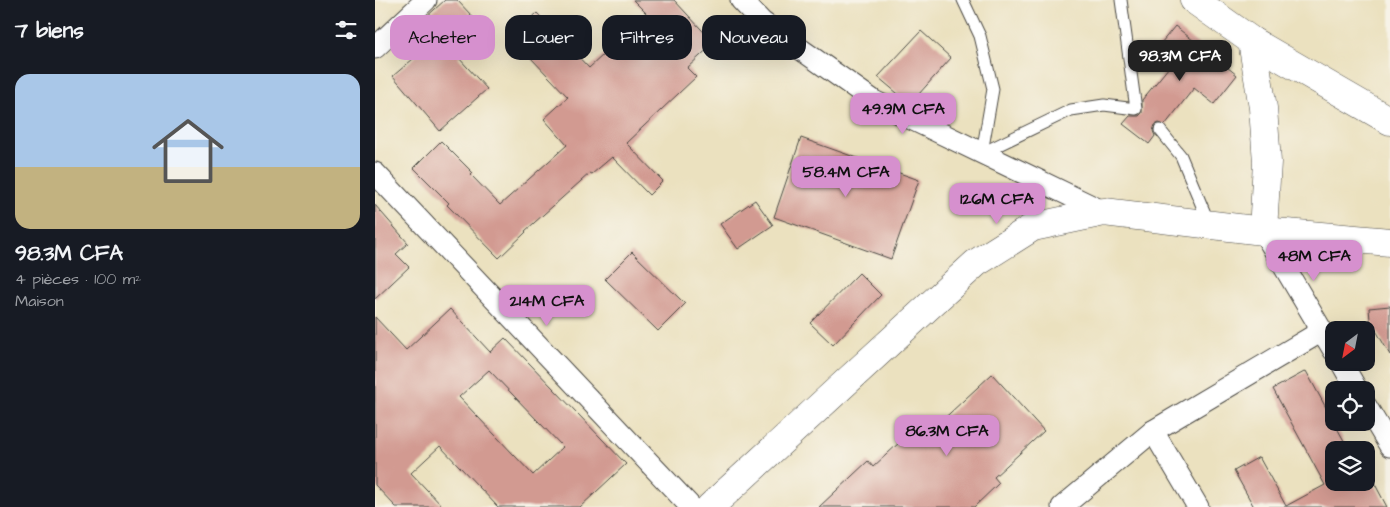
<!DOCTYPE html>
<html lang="fr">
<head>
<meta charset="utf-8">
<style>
	:root { --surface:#171b24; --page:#20242c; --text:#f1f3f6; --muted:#9ea1a6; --accent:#d690ce }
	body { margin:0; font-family:"Architects Daughter",sans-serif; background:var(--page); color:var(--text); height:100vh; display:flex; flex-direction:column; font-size:19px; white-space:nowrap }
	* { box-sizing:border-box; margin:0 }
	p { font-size:16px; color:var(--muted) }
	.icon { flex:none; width:28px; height:28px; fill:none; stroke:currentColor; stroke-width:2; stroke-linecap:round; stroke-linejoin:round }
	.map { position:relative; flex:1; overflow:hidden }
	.side { display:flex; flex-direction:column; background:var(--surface); width:375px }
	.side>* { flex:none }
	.top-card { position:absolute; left:15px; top:15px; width:475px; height:45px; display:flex; gap:10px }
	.needle { width:32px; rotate:212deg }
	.tools { position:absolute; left:950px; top:321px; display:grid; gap:10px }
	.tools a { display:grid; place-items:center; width:50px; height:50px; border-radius:10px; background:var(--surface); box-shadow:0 5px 20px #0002; font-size:25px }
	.price { position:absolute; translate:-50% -42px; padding:0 11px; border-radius:10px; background:var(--accent); color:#111; font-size:16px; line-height:32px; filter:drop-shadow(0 1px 2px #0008) }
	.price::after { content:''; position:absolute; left:50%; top:30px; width:15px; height:11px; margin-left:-8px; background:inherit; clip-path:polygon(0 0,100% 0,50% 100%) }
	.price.selected { background:#222; color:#fff }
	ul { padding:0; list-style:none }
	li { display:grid; align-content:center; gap:10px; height:265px; padding:0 15px }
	li span { display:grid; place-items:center; height:155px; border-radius:15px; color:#555 }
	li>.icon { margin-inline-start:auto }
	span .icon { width:90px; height:90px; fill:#fffc; stroke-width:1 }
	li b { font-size:21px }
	h2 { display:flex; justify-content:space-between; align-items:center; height:60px; padding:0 15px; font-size:21px }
	.chip { padding:0 18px; border-radius:15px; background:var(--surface); box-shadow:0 5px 20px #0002; font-size:18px; line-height:45px }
	.chip.selected { background:var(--accent); color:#111 }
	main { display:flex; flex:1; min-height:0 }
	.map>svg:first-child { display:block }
	.building { fill:#d29a91; fill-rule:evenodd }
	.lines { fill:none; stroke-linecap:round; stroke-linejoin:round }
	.lane-casing { stroke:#484641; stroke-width:13 }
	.street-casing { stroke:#484641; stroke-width:23 }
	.secondary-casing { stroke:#484641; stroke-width:29 }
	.lane { stroke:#fff; stroke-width:11 }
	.street { stroke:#fff; stroke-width:21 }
	.secondary { stroke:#fff; stroke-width:28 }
</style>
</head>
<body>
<main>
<section class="side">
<h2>7 biens<svg class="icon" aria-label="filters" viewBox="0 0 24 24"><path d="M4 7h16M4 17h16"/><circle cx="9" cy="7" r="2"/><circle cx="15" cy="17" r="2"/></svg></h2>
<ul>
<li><span style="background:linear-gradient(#a9c7e8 60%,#c2b280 0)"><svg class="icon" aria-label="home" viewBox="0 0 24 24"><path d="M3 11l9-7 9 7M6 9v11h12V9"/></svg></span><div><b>98.3M CFA</b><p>4 pièces · 100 m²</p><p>Maison</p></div></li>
</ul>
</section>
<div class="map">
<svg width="1015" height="507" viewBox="0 0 1015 507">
	<rect width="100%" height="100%" fill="#f7f3e8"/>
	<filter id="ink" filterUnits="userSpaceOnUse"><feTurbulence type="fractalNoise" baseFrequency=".02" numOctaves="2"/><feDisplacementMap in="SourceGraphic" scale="10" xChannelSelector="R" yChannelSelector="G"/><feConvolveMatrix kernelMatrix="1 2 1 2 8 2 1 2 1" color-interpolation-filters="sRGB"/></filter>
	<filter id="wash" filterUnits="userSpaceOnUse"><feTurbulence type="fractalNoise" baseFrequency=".0096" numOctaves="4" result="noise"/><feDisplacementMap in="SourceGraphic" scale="20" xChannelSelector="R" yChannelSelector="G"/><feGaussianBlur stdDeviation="1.12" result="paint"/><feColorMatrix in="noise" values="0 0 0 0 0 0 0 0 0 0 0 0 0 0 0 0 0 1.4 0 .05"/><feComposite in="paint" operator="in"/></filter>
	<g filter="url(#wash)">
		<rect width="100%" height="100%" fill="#ebe1bf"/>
		<g id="blocks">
			<g class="building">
				<path d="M70 0H82L110 30 83 57 112 89 65 131 18 76 65 36 49 19Z"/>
				<path d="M258 0H299L339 43 312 68 321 77 251 143 288 181 274 195 237 157 217 174 215 173 150 231 151 232 124 258 72 205 74 203 39 168 66 141 98 173 96 175 125 205 192 145 169 119 193 97 136 37 162 13 214 68 272 14Z"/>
				<path d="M800 26 862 75 839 104 819 88 790 125 784 123 780 125 778 131 780 136 774 144 748 124 755 116H764L767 113V100L794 67 777 54Z"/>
				<path d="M546 31 576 58 535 104 503 77Z"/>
				<path d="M426 138 544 180 516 259 399 217Z"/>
				<path d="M380 200 398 225 363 249 345 224Z"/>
				<path d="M0 205 33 243 21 254 34 267 0 299Z"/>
				<path d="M257 252 310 304 283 331 230 279Z"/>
				<path d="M484 273 506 295 458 345 435 323Z"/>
				<path d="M1015 306V355L995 320 994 308Z"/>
				<path d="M75 309 115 352 130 338 251 464 205 507H123L65 446 36 473 68 507H21L0 485V317L31 350ZM114 370 188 447 158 475 84 397Z"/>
				<path d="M931 371 974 450H959V482H991V472L993 471 1012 507H879L859 471 884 457 911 506 950 485 898 389Z"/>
				<path d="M617 374 669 431 619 477 624 483 599 507H444L493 461 498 467 552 417 561 426Z"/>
			</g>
		</g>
	</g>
	<g filter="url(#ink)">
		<use href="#blocks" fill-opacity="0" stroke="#484641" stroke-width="1"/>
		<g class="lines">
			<defs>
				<g id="lane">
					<path d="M588 0 605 36 618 89 607 153"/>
					<path d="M785 130 806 156 834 223"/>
					<path d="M607 153 696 110 729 105 761 109 746 0"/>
				</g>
				<g id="street">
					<path d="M366 0 387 22 499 101 729 212"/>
					<path d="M0 48 51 0"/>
					<path d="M0 173 316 507"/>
					<path d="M888 231 959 351"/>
					<path d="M966 362 982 390"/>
					<path d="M991 406 1015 446"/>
					<path d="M778 431 823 507"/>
					<path d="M687 507 778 431 947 331"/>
				</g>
				<g id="secondary">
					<path d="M819 0 877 41 1015 121"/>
					<path d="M877 41 888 108 892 162 888 231"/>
					<path d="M335 507 601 263 658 227 729 212 888 231 1015 242"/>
				</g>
			</defs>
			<use href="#lane" class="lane-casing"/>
			<use href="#street" class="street-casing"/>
			<use href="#secondary" class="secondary-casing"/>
			<use href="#lane" class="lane"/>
			<use href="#street" class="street"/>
			<use href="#secondary" class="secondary"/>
		</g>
	</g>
</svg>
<div class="tools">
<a><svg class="needle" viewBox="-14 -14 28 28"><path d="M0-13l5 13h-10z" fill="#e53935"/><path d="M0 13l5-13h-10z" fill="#9ea1a6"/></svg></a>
<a><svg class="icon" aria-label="locate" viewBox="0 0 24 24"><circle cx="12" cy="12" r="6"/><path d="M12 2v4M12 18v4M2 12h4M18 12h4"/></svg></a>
<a><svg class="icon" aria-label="layers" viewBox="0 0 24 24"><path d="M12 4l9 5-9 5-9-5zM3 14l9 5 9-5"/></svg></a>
</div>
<b class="price selected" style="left:805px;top:82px">98.3M CFA</b>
<b class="price" style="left:528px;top:135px">49.9M CFA</b>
<b class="price" style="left:471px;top:198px">58.4M CFA</b>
<b class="price" style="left:622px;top:225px">126M CFA</b>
<b class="price" style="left:939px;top:282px">48M CFA</b>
<b class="price" style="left:172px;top:327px">214M CFA</b>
<b class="price" style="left:572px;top:457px">86.3M CFA</b>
<div class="top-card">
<a class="chip selected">Acheter</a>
<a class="chip">Louer</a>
<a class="chip">Filtres</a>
<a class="chip">Nouveau</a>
</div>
</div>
</main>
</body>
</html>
